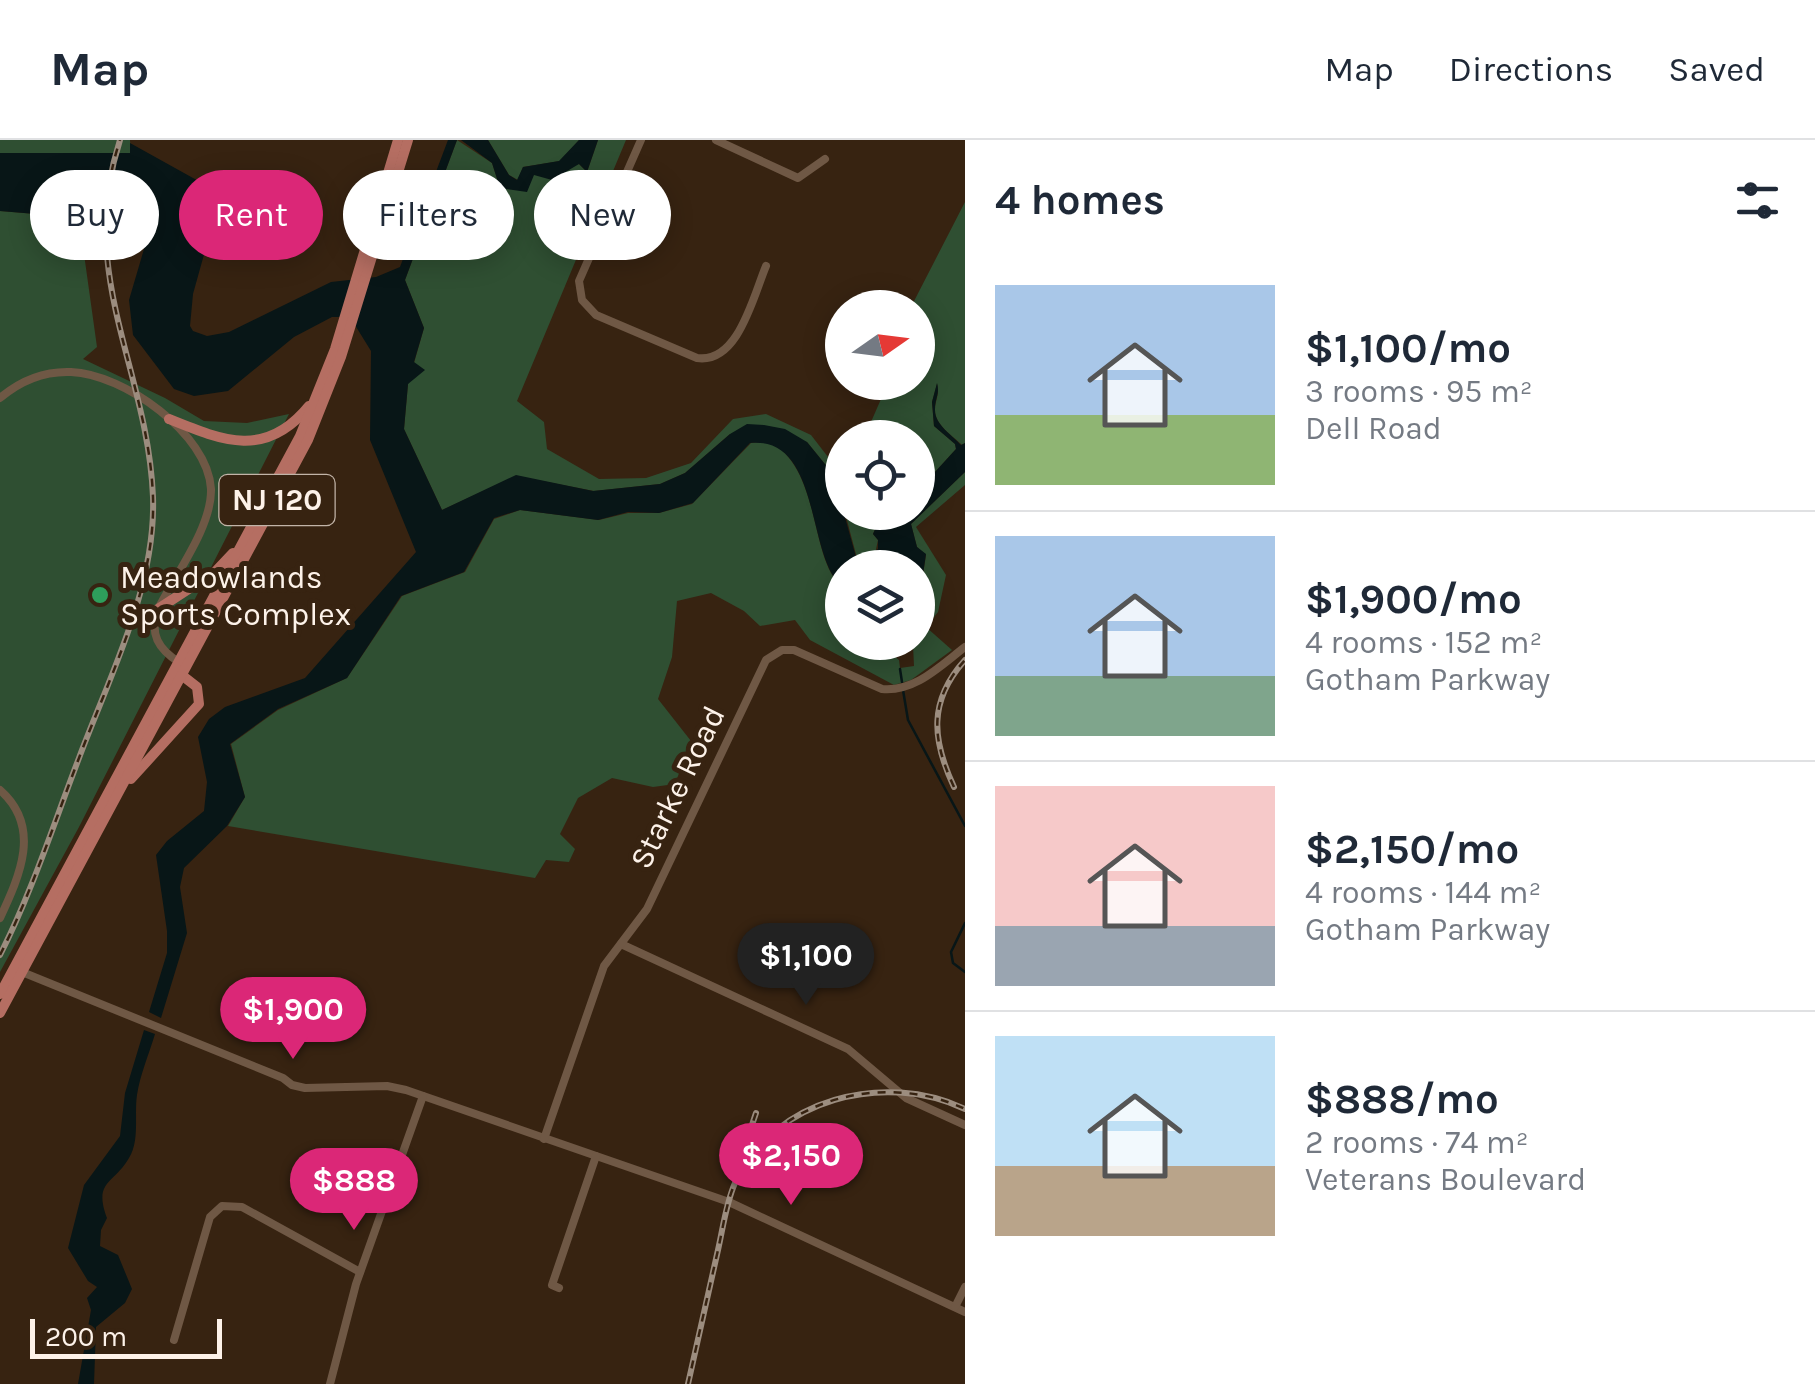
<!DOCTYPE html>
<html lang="en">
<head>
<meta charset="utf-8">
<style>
	:root { --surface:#fff; --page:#f2f2f3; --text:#1f2937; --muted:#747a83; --line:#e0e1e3; --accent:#db2777 }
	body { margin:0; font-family:Karla,sans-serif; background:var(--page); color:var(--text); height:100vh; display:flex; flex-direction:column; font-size:38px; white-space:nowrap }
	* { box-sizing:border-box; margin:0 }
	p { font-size:32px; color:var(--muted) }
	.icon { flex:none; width:55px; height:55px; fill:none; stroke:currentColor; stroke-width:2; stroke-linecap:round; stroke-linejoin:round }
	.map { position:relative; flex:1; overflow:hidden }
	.side { display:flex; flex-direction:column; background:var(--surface); width:850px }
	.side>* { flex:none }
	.guide { position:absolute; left:30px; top:30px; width:785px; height:90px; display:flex; gap:20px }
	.needle { width:65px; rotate:76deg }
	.fabs { position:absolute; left:825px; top:150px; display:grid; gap:20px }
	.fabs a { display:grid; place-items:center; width:110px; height:110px; border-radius:50%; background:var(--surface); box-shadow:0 5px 25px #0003; font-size:50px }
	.scale { position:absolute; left:30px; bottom:25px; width:192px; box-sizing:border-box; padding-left:10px; border:5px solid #fdf2e9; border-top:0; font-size:28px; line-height:35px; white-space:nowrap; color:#fdf2e9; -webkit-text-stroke:8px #372311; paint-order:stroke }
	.price { position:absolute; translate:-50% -85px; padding:0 22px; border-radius:35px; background:var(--accent); color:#fff; font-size:32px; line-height:65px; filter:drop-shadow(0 2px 5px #0008) }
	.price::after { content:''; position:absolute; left:50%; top:60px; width:30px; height:22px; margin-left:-15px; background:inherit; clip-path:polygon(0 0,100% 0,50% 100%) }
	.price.active { background:#222; color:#fff }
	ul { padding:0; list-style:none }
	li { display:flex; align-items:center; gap:30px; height:250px; padding:0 30px }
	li+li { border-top:2px solid var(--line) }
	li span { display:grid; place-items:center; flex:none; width:280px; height:200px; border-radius:0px; color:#555 }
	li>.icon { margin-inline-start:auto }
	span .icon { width:120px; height:120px; fill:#fffc; stroke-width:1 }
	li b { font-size:42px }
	h2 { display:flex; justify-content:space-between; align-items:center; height:120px; padding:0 30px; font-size:42px }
	.chip { padding:0 35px; border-radius:45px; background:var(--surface); box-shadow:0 5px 25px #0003; font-size:35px; line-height:90px }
	.chip.active { background:var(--accent); color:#fff }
	header { display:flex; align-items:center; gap:60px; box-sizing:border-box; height:140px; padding:0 50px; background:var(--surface); border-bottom:2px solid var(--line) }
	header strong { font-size:48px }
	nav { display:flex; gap:55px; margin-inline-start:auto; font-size:35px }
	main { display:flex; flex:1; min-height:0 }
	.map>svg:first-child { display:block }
	.green { fill:#2f4f32 }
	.water { fill:#081617 }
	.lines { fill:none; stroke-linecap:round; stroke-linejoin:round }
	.stream { stroke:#081617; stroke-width:2.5 }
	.minor { stroke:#6f5845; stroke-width:8 }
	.major { stroke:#b56e62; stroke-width:10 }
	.rail-casing { stroke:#9c8d7f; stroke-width:6 }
	.rail { stroke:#372311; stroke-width:2.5; stroke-dasharray:8; stroke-linecap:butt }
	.leisure-dot { fill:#2e9e5b; stroke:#372311; stroke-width:4 }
	.labels { text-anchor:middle; stroke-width:10; stroke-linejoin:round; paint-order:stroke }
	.shield { fill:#372311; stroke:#c2b4a8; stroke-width:2.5 }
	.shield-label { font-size:30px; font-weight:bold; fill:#fdf2e9 }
	.poi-label { font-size:32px; fill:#fdf2e9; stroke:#372311; text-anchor:start }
	.street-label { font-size:32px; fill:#fdf2e9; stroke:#372311 }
</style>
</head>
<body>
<header>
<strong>Map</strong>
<nav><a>Map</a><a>Directions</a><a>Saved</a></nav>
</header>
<main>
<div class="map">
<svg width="965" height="1244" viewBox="0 0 965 1244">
	<rect width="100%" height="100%" fill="#372311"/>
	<g class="green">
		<path d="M0 0H130L131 13H0Z"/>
		<path d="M457 0 492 23 500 48 533 34 579 24 587 32 598 0H626L517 261 544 282 547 309 599 339 646 338 691 323 733 279 766 274 811 295 842 335V366L833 334 807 302 730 294 685 333 660 344 594 351 516 336 442 370 404 289 408 244 424 188 405 140Z"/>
		<path d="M488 0H579L560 21 523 27 518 40 509 35Z"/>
		<path d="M965 62V303L962 305C952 295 935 285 935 270 935 260 940 255 937 244L932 262 934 286 955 304 956 309 925 343 918 344V298H864L888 243 918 242V168L911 167Z"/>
		<path d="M0 71 36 74 78 71 97 207 83 219 165 258 204 281 247 283 289 274 79 687 0 832Z"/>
		<path d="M768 301C822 327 809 421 842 446V502L892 503V514L899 520 900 528 914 526 913 505 918 502V467L926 415 917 407 911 384 965 332V345L916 387 946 435 938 472 926 487 952 510 911 540 894 545 810 500 795 480 760 486 744 471 711 453 677 461 672 517 658 559 691 601 675 644 653 647 612 638 578 658 560 694 575 709 569 722 546 720 535 738 228 686 245 657 231 604 278 570 347 538 402 456 465 432 494 379 520 370 599 380 628 373H659L692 364 751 303Z"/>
		<path d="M845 373H882L873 394 878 400 875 414 857 418Z"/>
	</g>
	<g class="water">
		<path d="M448 0H457L405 140 424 188 414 222 425 230 408 244 404 289 442 370 516 335 593 351 660 344 685 333 730 294 747 284 764 285 785 289 807 302 833 334 856 417 865 418 878 409V400L873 394 882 373 918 372V344L925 343 956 309 955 304 934 286 932 262 937 243C940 254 935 258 935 269 934 284 952 295 961 305L965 303V332L911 384 917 407 926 414 918 467V428H842V446C806 418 822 296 750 303L693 363 659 373 628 372 598 380 520 370 494 378 464 432 401 456 347 538 278 569 230 604 245 657 227 686 184 728 180 747 187 793 161 878 149 872 167 813V791L156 715 167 701 204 671 207 642 198 597 209 579 225 567 305 538 416 412 370 300 371 211 350 177H332L294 197 228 251 194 256 174 249 133 195 129 160 149 92 138 71 36 74 0 71V13H130V3L211 48 214 55 210 93 193 154 190 186 193 191 207 196 229 192 331 142 376 137 400 127Z"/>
		<path d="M461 0H488L509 35 517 40 523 27 559 21 579 0H598L587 32 579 24 552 40 534 35 527 52 500 48 492 23Z"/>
		<path d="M144 890 155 894C149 914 140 935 137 955 134 975 140 1000 129 1018 114 1044 93 1041 107 1078L101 1090 100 1106 118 1115 132 1149 125 1163 96 1187 94 1244H78L91 1170 87 1158 97 1147 88 1141 68 1108 84 1045 120 996 125 953Z"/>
	</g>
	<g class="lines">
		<g class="stream">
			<path d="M900 529 902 542"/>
			<path d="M903 550 908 580 965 686"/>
			<path d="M965 783 951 812 953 823 965 832"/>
		</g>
		<g class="minor">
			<path d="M641 0 579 141 582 160 596 175 697 218C738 224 753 157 766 126"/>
			<path d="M716 0 798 38 825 19"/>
			<path d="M0 258C20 241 45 231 71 232 124 234 208 294 211 349 212 387 175 435 158 469 149 494 158 509 180 523"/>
			<path d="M0 650C42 687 20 735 0 778"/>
			<path d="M621 804 848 909 906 958 965 985"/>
			<path d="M17 830 283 938 292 945 305 948 387 946 406 950 729 1062 965 1172"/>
			<path d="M544 999 604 826 647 769 766 520 782 510H794L882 549C915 552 940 526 965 507"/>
			<path d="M559 1148 552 1145 596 1016"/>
			<path d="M955 1167 965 1147"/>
			<path d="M174 1200 210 1077 222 1066 242 1067 360 1132"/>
			<path d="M330 1244 356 1144 423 956"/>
		</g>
		<g class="major">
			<path d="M169 279C223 301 266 319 309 266"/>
			<path d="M158 469 216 431 233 413"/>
			<path d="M131 639 199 564 197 547 179 533"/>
			<path d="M0 854 300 296 335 209 398 0"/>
			<path d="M0 873 308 300 341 217 408 0"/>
		</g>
		<defs>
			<g id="rail">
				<path d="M954 647C932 600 928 561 965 520"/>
				<path d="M0 815C32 752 54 683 79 618 110 535 156 447 153 357 148 229 76 135 120 0"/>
				<path d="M738 1026 756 973"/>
				<path d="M688 1244C698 1199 708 1154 718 1110 723 1088 726 1063 735 1043 774 958 885 931 965 969"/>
			</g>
		</defs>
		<use href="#rail" class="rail-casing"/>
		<use href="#rail" class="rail"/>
	</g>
	<circle class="leisure-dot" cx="100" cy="455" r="10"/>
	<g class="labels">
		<rect class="shield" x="219.5" y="335" width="115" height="50" rx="8"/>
		<g class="shield-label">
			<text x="277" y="370">NJ 120</text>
		</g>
		<g class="poi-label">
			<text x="120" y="448">Meadowlands<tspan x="120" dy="37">Sports Complex</tspan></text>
		</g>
		<g class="street-label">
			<text transform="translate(677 647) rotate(-64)" y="11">Starke Road</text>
		</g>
	</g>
</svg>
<div class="fabs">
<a><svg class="needle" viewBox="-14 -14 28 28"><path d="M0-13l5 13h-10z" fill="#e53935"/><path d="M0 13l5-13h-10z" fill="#747a83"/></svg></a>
<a><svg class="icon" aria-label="locate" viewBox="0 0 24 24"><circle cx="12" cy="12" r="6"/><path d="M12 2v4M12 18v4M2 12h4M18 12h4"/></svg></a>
<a><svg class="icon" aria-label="layers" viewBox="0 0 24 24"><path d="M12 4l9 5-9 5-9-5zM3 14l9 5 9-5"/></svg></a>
</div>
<div class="scale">200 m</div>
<b class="price active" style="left:806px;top:868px">$1,100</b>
<b class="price" style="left:293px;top:922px">$1,900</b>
<b class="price" style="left:791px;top:1068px">$2,150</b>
<b class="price" style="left:354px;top:1093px">$888</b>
<div class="guide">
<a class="chip">Buy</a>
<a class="chip active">Rent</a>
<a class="chip">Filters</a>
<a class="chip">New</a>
</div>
</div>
<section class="side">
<h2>4 homes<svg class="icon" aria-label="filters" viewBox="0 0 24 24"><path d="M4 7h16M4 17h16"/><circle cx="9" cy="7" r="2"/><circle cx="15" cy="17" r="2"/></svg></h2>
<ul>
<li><span style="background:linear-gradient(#a9c7e8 65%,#8fb573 0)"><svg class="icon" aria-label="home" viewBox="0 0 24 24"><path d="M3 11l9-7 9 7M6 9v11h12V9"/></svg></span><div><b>$1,100/mo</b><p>3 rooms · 95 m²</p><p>Dell Road</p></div></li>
<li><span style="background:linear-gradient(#a9c7e8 70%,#7fa58c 0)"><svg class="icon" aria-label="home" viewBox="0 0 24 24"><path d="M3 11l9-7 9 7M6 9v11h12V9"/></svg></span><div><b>$1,900/mo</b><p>4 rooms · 152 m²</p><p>Gotham Parkway</p></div></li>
<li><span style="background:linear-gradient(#f6c9c9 70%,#9aa5b1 0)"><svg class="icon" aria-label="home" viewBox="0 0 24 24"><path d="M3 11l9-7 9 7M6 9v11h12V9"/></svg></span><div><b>$2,150/mo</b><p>4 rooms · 144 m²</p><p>Gotham Parkway</p></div></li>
<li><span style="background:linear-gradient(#bfe0f5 65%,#b9a48a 0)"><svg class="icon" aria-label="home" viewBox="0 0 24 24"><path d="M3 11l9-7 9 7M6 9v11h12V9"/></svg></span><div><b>$888/mo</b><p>2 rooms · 74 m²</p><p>Veterans Boulevard</p></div></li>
</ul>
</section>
</main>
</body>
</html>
